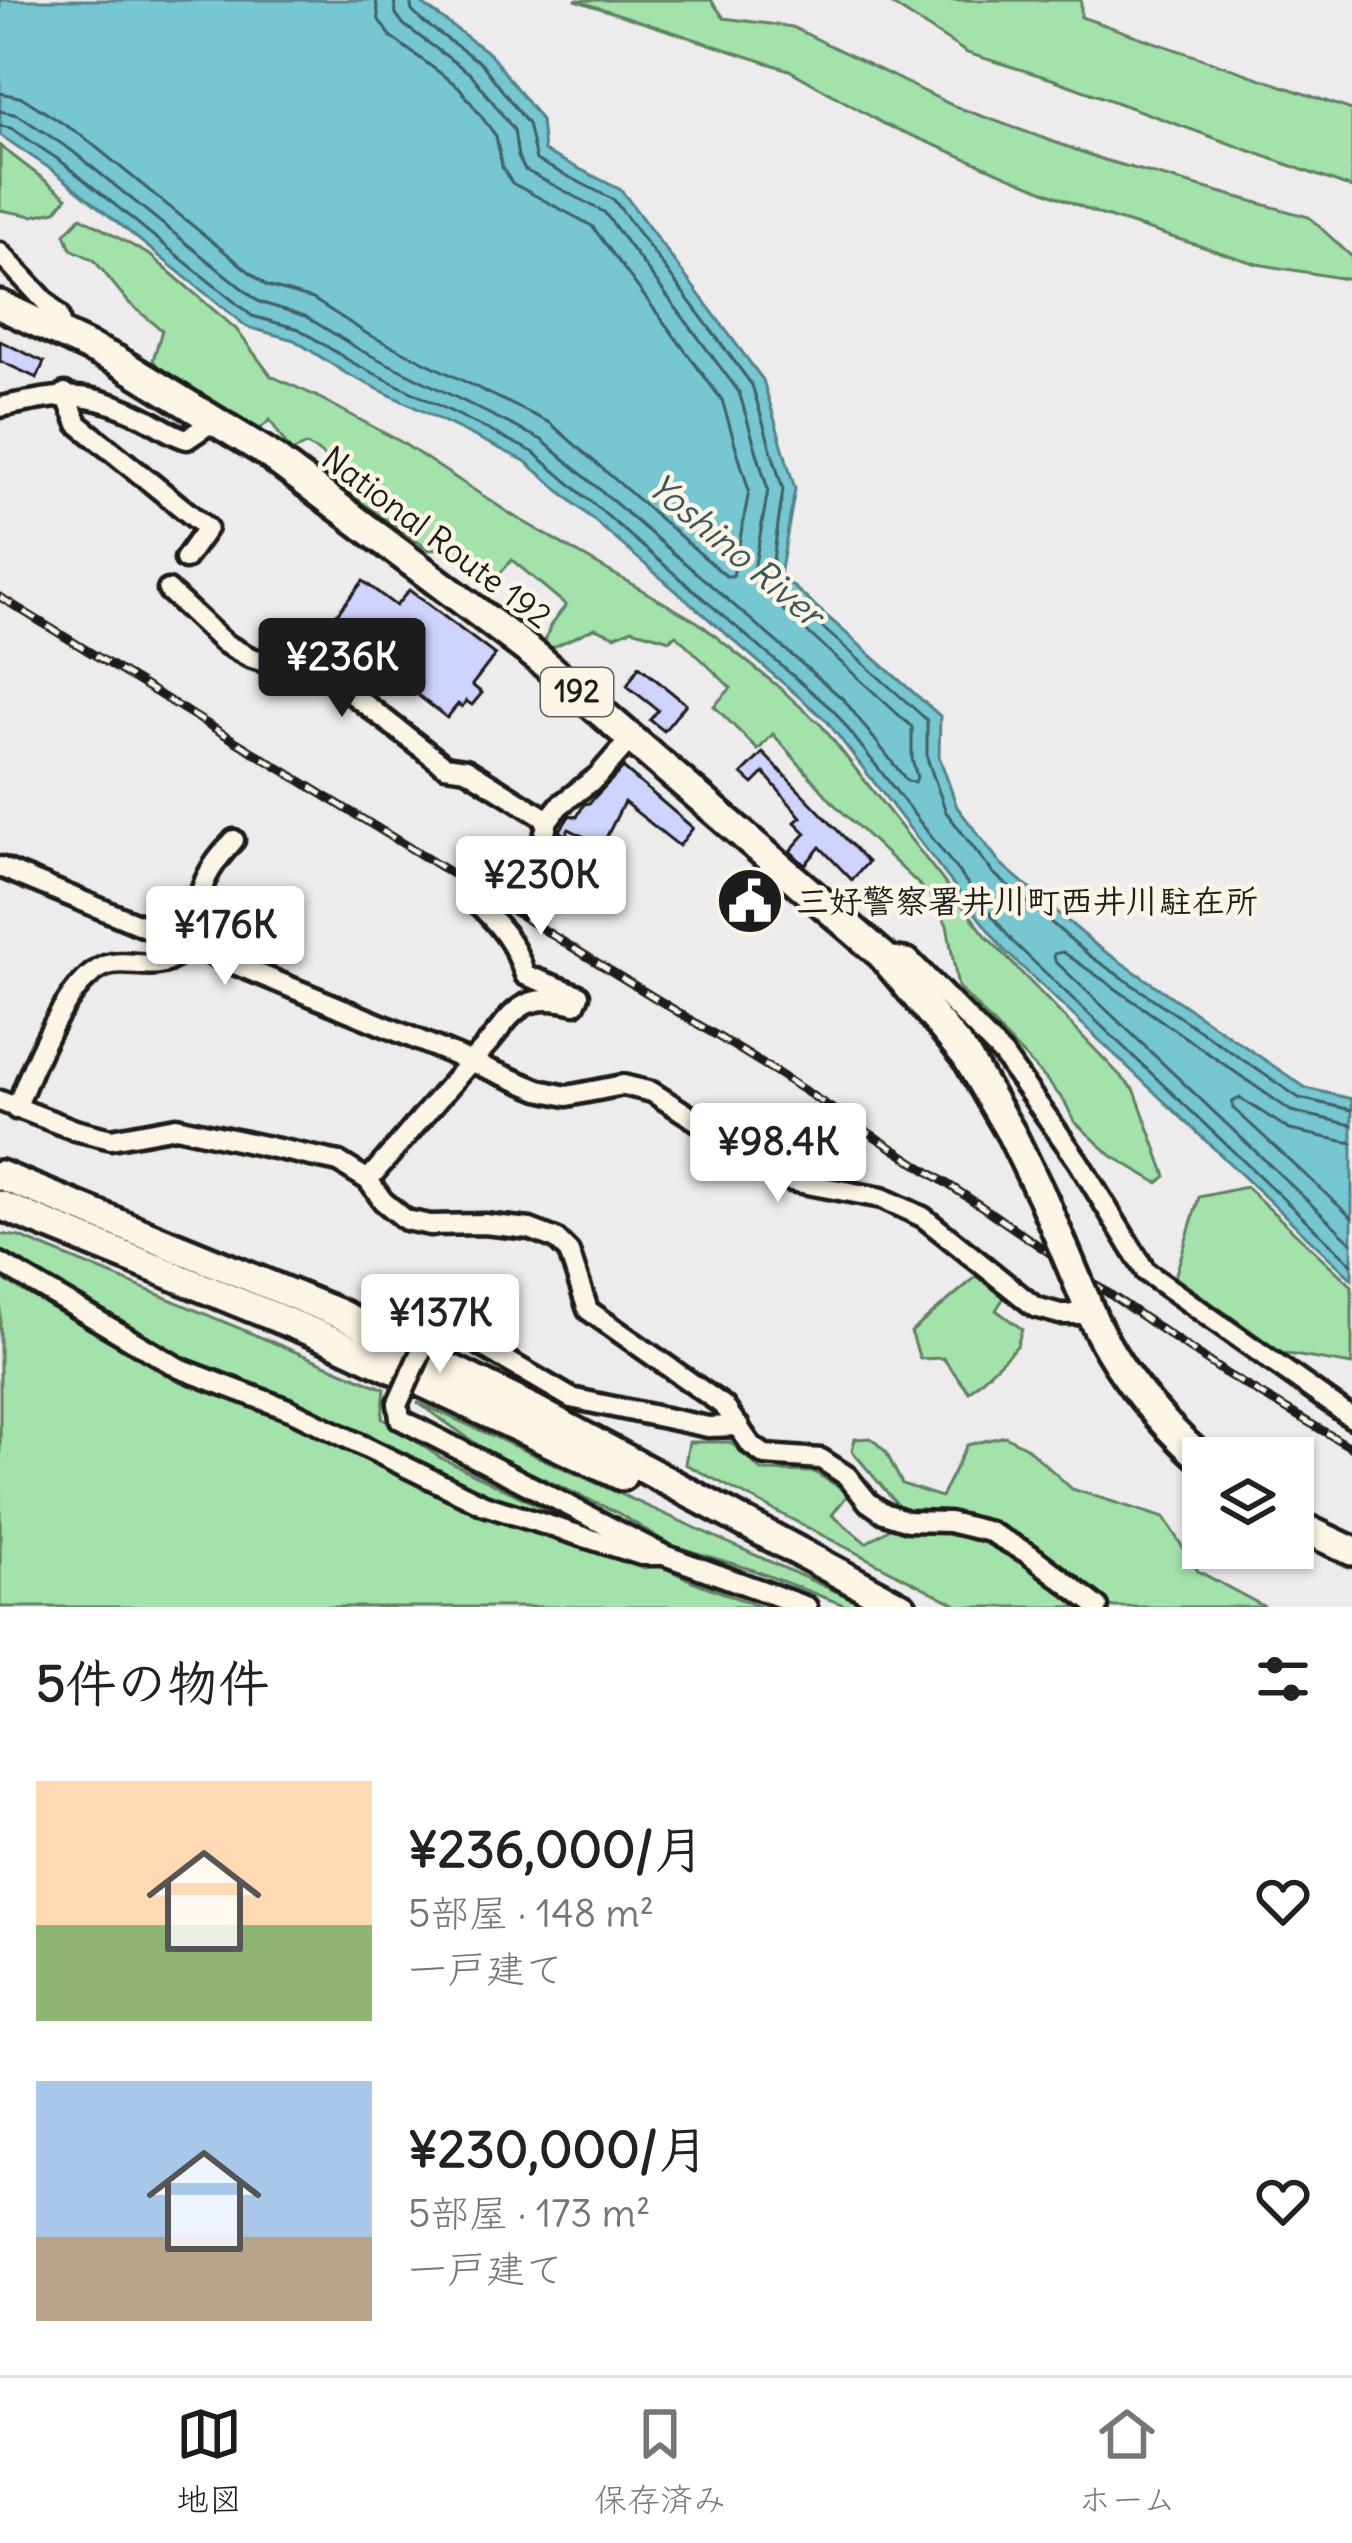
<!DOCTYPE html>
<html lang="ja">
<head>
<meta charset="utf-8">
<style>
	:root { --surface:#fff; --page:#f6f6f6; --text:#222; --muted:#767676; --line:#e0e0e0; --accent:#1c1c1c }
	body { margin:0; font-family:Delius,"Klee One",sans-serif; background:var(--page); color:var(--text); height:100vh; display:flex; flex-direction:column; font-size:45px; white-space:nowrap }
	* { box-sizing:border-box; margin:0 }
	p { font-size:39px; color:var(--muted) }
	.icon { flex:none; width:66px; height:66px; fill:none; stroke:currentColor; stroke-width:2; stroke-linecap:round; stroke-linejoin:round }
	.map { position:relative; height:1607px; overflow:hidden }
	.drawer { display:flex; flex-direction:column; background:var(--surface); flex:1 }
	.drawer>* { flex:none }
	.tools { position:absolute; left:1182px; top:1437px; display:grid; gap:24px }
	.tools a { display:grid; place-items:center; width:132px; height:132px; border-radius:0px; background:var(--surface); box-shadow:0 3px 9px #0004; font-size:60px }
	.price { position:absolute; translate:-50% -102px; padding:0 27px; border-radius:12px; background:#fff; color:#222; font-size:39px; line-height:78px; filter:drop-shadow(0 3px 6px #0008) }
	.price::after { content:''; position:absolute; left:50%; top:72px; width:36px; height:27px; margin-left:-18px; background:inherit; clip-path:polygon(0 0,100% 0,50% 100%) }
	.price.on { background:var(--accent); color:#fff }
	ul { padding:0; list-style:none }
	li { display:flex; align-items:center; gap:36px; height:300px; padding:0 36px }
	li span { display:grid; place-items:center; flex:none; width:336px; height:240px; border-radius:0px; color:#555 }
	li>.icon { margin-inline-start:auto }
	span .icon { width:144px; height:144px; fill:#fffc; stroke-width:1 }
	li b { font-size:51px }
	h2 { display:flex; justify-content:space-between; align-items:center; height:144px; padding:0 36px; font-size:51px }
	.tabs { display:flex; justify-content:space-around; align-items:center; height:168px; border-top:3px solid var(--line); background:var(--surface); font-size:33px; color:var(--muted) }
	.tabs a { display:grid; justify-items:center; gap:6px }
	.tabs .on { color:var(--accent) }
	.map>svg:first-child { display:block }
	.green { fill:#a3e3ab; stroke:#608064; stroke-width:3 }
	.water { fill:#77c7d2; stroke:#538389; stroke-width:3 }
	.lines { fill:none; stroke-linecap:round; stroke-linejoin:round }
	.shore { stroke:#406065; stroke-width:3 }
	.building { fill:#ced4fd; stroke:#1c1c1c; stroke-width:3 }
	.minor-casing { stroke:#1c1c1c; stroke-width:27 }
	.highway-casing { stroke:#1c1c1c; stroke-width:36 }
	.minor { stroke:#fcf5e5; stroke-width:18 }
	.highway { stroke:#fcf5e5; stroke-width:27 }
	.rail-casing { stroke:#1c1c1c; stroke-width:9 }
	.rail { stroke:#fcf5e5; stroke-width:4.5; stroke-dasharray:14; stroke-linecap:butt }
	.minor-bridge-casing { stroke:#1c1c1c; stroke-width:27; stroke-linecap:butt }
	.highway-bridge-casing { stroke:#1c1c1c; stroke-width:36; stroke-linecap:butt }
	.minor-bridge { stroke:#fcf5e5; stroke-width:18 }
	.highway-bridge { stroke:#fcf5e5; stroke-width:27 }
	.labels { text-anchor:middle; stroke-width:9; stroke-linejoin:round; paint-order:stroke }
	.shield { fill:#fcf5e5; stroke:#5f5d58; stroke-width:3 }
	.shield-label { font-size:30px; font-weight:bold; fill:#1c1c1c }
	.street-label { font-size:33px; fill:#1c1c1c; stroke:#fcf5e5 }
	.poi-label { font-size:33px; font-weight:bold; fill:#1c1c1c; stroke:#fcf5e5; text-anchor:start }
	.water-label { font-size:36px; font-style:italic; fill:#3c585c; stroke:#fcf5e5 }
</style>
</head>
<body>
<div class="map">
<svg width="1352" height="1607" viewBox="0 0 1352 1607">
	<rect width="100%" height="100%" fill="#eeebec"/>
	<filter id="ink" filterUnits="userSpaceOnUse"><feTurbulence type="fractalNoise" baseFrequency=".00833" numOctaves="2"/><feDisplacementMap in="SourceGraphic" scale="24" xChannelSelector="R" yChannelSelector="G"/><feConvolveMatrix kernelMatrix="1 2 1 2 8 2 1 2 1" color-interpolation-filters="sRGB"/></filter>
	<g filter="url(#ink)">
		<g class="green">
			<path d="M575 0H711L724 18 792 27 954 106 1104 160 1309 217 1352 257V280L1257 264 1099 214 884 124 789 70Z"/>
			<path d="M885 0H1081V17L1352 110V188L1055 80 967 53Z"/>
			<path d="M0 146 67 197 56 211 33 216 0 210Z"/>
			<path d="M81 217 151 256 236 329 271 376 316 396 401 442 512 515 699 623 775 684 822 726 987 937 1135 1091 1166 1176 1158 1183 1112 1156 1074 1121 1065 1102 1044 1077 958 987 947 925 929 894 834 804 773 734 758 750 714 706 731 688 676 635 670 640 632 629 615 636 595 628 551 648 545 642 550 626 566 605 512 560 495 579 449 549 429 550 330 480C330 460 324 453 306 445L291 452 270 420 260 429 161 371 153 360 162 330 129 303 94 260 71 249 65 234Z"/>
			<path d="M1246 1187 1352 1286V1365L1282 1353 1175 1277 1199 1197Z"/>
			<path d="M0 1234 20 1237 385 1389 382 1418 439 1457 692 1581 761 1607H0Z"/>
			<path d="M977 1276 1005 1296 996 1310 1022 1329 1017 1346 969 1392 943 1358 920 1359 911 1332Z"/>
			<path d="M417 1402 870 1607H849L753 1570 671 1545 618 1513 492 1455Z"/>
			<path d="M1005 1436 1026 1447 1072 1489 1164 1518 1198 1571 1265 1607H961L685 1464 689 1442H730L762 1471 814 1472 849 1493 832 1515 866 1543 892 1527 897 1504 852 1451 855 1439 871 1438 886 1452 902 1484 941 1497 967 1445Z"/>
		</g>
		<path class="water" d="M0 0H417L490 54 541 120 544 151 621 190 763 380 795 489 780 575 940 716 939 756 957 807 1001 864 1097 946 1306 1088 1352 1099V1279L1003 949 826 720 525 461 347 374 294 340 247 327 55 172 0 135Z"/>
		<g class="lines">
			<g class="shore">
				<path d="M410 0 412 11 422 21 482 64 528 124 536 160 614 200 752 385 783 490 770 581 927 720V758L946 812 993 873 1090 956 1299 1098 1352 1110"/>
				<path d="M0 93 23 98 81 135 267 286 313 299 369 335 550 423 726 576H733L749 491 722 400 592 226 512 183 502 167 496 136 459 87 390 36 379 20 376 0"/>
				<path d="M0 111 18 115 71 150 259 302 305 316 360 350 542 440 844 700 907 781 915 782 917 777 912 759V727L756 585 754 570 768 490 739 392 604 212 525 170 518 157 514 130 472 75 404 25 396 14 394 0"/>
				<path d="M0 126 11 128 62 162 252 316 299 329 353 363 533 452 834 711 1012 941 1352 1264"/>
				<path d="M1352 1125 1291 1111 1063 952 1054 954 1055 961 1352 1243"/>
				<path d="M1352 1143 1290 1130 1240 1098 1232 1102 1233 1108 1352 1218"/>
			</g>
		</g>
		<g class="building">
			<path d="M0 341 44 362 37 378 0 361Z"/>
			<path d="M363 581 396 606 409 590 495 655 472 685 482 693 472 705 466 701 462 707 458 704 447 718 328 625Z"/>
			<path d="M639 666 686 704 664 731 650 720 658 710 627 686Z"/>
			<path d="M763 753 868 862 852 880 820 847 805 865 790 851 806 833 795 822 801 817 764 773 753 784 742 774Z"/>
			<path d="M623 768 693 828 679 846 624 802 602 846 569 829 566 835 559 832 570 815 577 817 584 804 589 803Z"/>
		</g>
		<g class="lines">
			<defs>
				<g id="minor">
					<path d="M0 253 58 315 63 335"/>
					<path d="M65 393 78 424 207 528 185 559"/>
					<path d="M0 407C60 395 84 388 143 417 158 424 171 435 187 439L215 420"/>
					<path d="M168 590 224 643 249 657 286 669 330 677 445 766 466 769 548 820"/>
					<path d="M0 867 539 1090 567 1096 623 1085 652 1092 791 1181 882 1198 923 1217 1035 1307 1060 1314H1091"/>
					<path d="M882 955 909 959 1003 1055 1078 1161 1146 1272 1352 1418"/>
					<path d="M0 1101 75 1130 111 1139 176 1127 339 1162 368 1180 383 1201 406 1220 430 1225 484 1224 530 1229 556 1239 569 1252 588 1310 724 1406 751 1445 765 1455 821 1459 847 1476 868 1502 884 1513 908 1521 949 1522 990 1532 1029 1554 1098 1607"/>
					<path d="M16 1109C30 1072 69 971 112 964 132 960 158 972 176 956 192 940 195 906 203 886 209 868 222 854 234 840"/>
					<path d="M368 1180 470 1062C511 1026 510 987 575 1004L579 995 525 975C515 942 499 924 474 900L482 883 538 863 548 820 560 805 598 776 631 738"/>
					<path d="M0 1263 179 1368 290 1410 484 1505 641 1555H664"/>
					<path d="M432 1327 444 1316 482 1346 571 1398 708 1427 739 1426"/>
					<path d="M398 1403 400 1419 664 1555 807 1607"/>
				</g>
				<g id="highway">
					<path d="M0 305 116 360 267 453 537 657 882 955 966 1056 1012 1135 1043 1199"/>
					<path d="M0 1175 340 1314 531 1408 902 1607"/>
					<path d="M0 1205 329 1339 622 1476"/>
					<path d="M1085 1299C1107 1360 1154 1417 1203 1460"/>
					<path d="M1293 1523 1352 1551"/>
				</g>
			</defs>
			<use href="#minor" class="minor-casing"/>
			<use href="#highway" class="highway-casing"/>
			<use href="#minor" class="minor"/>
			<use href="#highway" class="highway"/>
			<defs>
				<path id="rail" d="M0 597 776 1072 978 1204 1225 1373 1352 1448"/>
			</defs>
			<use href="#rail" class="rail-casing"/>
			<use href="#rail" class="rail"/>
			<defs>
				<path id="minor-bridge" d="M398 1403 432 1327"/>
				<path id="highway-bridge" d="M1043 1199 1085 1299"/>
			</defs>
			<use href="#minor-bridge" class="minor-bridge-casing"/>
			<use href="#highway-bridge" class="highway-bridge-casing"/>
			<use href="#minor-bridge" class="minor-bridge"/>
			<use href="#highway-bridge" class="highway-bridge"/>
		</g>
	</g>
	<defs>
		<symbol id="civic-disc" viewBox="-11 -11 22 22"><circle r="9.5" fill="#1c1c1c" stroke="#fcf5e5"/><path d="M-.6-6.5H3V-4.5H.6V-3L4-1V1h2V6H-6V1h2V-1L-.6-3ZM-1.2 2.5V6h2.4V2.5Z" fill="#fff"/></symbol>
	</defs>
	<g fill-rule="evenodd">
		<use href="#civic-disc" x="712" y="863" width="76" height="76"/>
	</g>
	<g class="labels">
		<rect class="shield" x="541" y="668" width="72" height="48" rx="9"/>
		<g class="shield-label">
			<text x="577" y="702">192</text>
		</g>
		<g class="street-label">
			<text transform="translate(437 537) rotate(37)" y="12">National Route 192</text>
		</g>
		<g class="poi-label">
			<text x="796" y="913">三好警察署井川町西井川駐在所</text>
		</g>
		<g class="water-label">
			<text transform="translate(736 550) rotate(40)" y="13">Yoshino River</text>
		</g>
	</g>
</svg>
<div class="tools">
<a><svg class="icon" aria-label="layers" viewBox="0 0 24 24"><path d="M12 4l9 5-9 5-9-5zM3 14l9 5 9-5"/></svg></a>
</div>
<b class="price on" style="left:342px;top:720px">¥236K</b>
<b class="price" style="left:541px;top:938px">¥230K</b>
<b class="price" style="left:225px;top:988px">¥176K</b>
<b class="price" style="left:778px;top:1205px">¥98.4K</b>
<b class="price" style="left:440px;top:1376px">¥137K</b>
</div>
<section class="drawer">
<h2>5件の物件<svg class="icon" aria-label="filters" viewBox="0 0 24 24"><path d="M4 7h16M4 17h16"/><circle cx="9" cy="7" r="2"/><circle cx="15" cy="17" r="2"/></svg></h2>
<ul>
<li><span style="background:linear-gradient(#ffd9b3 60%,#8fb573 0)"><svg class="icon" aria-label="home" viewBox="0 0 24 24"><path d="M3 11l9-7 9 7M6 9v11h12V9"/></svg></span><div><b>¥236,000/月</b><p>5部屋 · 148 m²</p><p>一戸建て</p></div><svg class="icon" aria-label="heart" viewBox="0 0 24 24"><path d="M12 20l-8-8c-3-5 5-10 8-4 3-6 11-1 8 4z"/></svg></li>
<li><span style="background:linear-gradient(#a9c7e8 65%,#b9a48a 0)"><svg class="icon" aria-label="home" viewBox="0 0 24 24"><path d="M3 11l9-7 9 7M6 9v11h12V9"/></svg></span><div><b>¥230,000/月</b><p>5部屋 · 173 m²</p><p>一戸建て</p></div><svg class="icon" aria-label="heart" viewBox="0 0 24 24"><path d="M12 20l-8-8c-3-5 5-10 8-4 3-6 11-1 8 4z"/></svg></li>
</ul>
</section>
<nav class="tabs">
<a class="on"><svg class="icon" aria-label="map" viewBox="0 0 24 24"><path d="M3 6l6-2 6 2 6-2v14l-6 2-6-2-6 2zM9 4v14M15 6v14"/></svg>地図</a>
<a><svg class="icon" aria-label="saved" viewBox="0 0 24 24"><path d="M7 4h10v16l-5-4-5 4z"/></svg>保存済み</a>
<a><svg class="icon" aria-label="home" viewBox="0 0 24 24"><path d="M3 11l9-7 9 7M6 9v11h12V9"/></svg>ホーム</a>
</nav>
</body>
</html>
